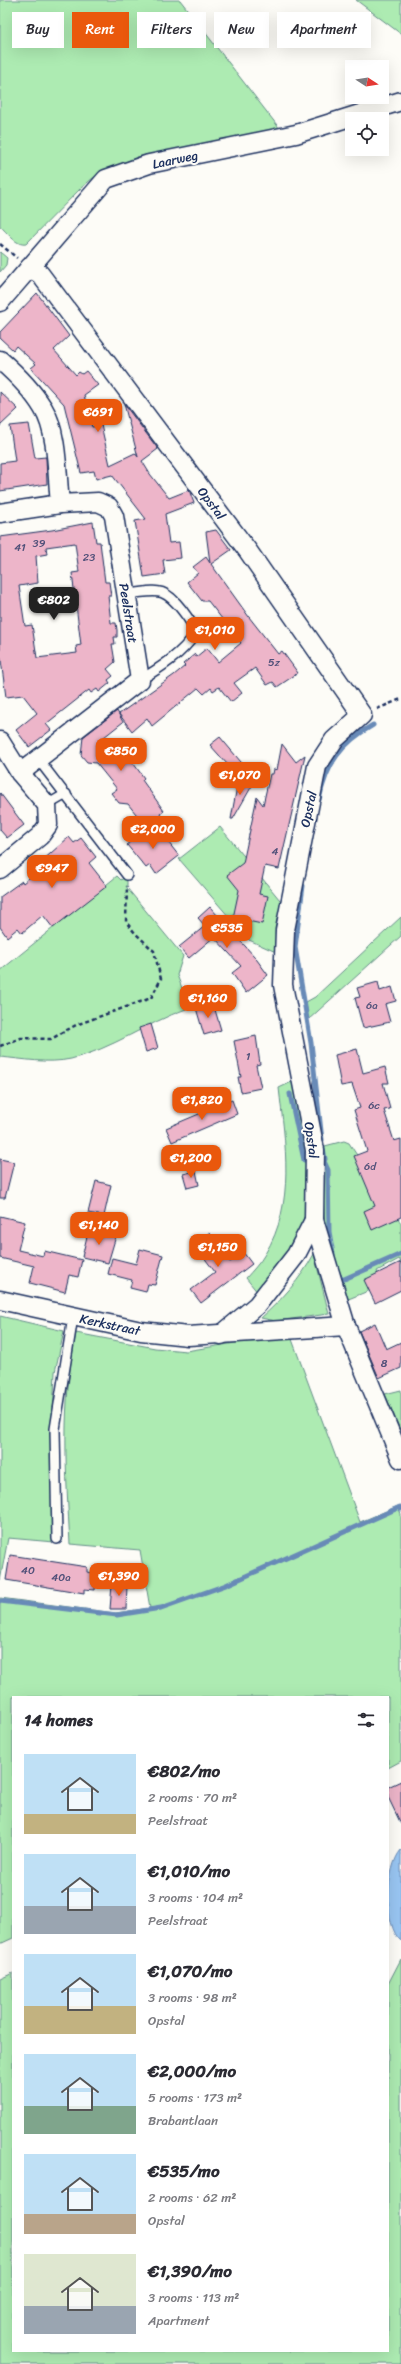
<!DOCTYPE html>
<html lang="en">
<head>
<meta charset="utf-8">
<style>
	:root { --surface:#fff; --page:#f7f7f7; --text:#2b2b33; --muted:#7c7c81; --accent:#ea580c }
	body { margin:0; font-family:Sriracha,sans-serif; background:var(--page); color:var(--text); height:100vh; display:flex; flex-direction:column; font-size:15px; white-space:nowrap }
	* { box-sizing:border-box; margin:0 }
	p { font-size:13px; color:var(--muted) }
	.icon { flex:none; width:22px; height:22px; fill:none; stroke:currentColor; stroke-width:2; stroke-linecap:round; stroke-linejoin:round }
	.map { position:relative; flex:1; overflow:hidden }
	.details { position:absolute; left:12px; top:1696px; width:377px; height:656px; display:flex; flex-direction:column; background:var(--surface); border-radius:0px; box-shadow:0 4px 16px #0002 }
	.details>* { flex:none }
	.hud { position:absolute; left:12px; top:12px; width:377px; height:36px; display:flex; gap:8px }
	.needle { width:26px; rotate:102deg }
	.buttons { position:absolute; left:345px; top:60px; display:grid; gap:8px }
	.buttons a { display:grid; place-items:center; width:44px; height:44px; border-radius:0px; background:var(--surface); box-shadow:0 4px 16px #0002; font-size:20px }
	.price { position:absolute; translate:-50% -34px; padding:0 9px; border-radius:8px; background:var(--accent); color:#fff; font-size:13px; line-height:26px; filter:drop-shadow(0 1px 2px #0008) }
	.price::after { content:''; position:absolute; left:50%; top:24px; width:12px; height:9px; margin-left:-6px; background:inherit; clip-path:polygon(0 0,100% 0,50% 100%) }
	.price.selected { background:#222; color:#fff }
	ul { padding:0; list-style:none }
	li { display:flex; align-items:center; gap:12px; height:100px; padding:0 12px }
	li span { display:grid; place-items:center; flex:none; width:112px; height:80px; border-radius:0px; color:#555 }
	li>.icon { margin-inline-start:auto }
	span .icon { width:48px; height:48px; fill:#fffc; stroke-width:1 }
	li b { font-size:17px }
	h2 { display:flex; justify-content:space-between; align-items:center; height:48px; padding:0 12px; font-size:17px }
	.chip { padding:0 14px; border-radius:0px; background:var(--surface); box-shadow:0 4px 16px #0002; font-size:14px; line-height:36px }
	.chip.selected { background:var(--accent); color:#fff }
	.map>svg:first-child { display:block }
	.green { fill:#adebb2; stroke:#648d88 }
	.water { fill:#99c6f3; stroke:#678ab7 }
	.lines { fill:none; stroke-linecap:round; stroke-linejoin:round }
	.stream { stroke:#678ab7; stroke-width:5 }
	.building { fill:#edb5c9; stroke:#1b2f5e; fill-rule:evenodd }
	.service-casing { stroke:#1b2f5e; stroke-width:12 }
	.minor-casing { stroke:#1b2f5e; stroke-width:21 }
	.path { stroke:#1b2f5e; stroke-width:2.5; stroke-dasharray:4 3; stroke-linecap:butt }
	.service { stroke:#fdfcf7; stroke-width:9 }
	.minor { stroke:#fdfcf7; stroke-width:18 }
	.labels { text-anchor:middle; stroke-width:4; stroke-linejoin:round; paint-order:stroke }
	.number-label { font-size:11px; fill:#505079 }
	.street-label { font-size:13px; fill:#1b2f5e; stroke:#fdfcf7 }
</style>
</head>
<body>
<div class="map">
<svg width="401" height="2364" viewBox="0 0 401 2364">
	<rect width="100%" height="100%" fill="#fdfcf7"/>
	<filter id="ink" filterUnits="userSpaceOnUse"><feTurbulence type="fractalNoise" baseFrequency=".025" numOctaves="2"/><feDisplacementMap in="SourceGraphic" scale="8" xChannelSelector="R" yChannelSelector="G"/><feConvolveMatrix kernelMatrix="1 2 1 2 8 2 1 2 1" color-interpolation-filters="sRGB"/></filter>
	<g filter="url(#ink)">
		<g class="green">
			<path d="M0 0H180L280 129 137 157 114 167 93 178 81 188 26 244C16 246 7 232 0 226Z"/>
			<path d="M356 0H401V34Z"/>
			<path d="M0 252 7 258 6 265 0 272Z"/>
			<path d="M220 827 289 911 287 957 249 940 179 859Z"/>
			<path d="M127 875V888L183 956 177 975 187 1001 186 1009C147 1023 112 1049 71 1059 48 1064 23 1059 0 1057V971L117 876 121 880Z"/>
			<path d="M401 917V936L308 1020 306 1002 315 997Z"/>
			<path d="M300 1078C305 1128 319 1186 302 1235 298 1246 267 1281 258 1293L246 1278C252 1271 260 1263 265 1254 296 1204 285 1143 279 1088Z"/>
			<path d="M344 1141 349 1143 401 1223V1262L399 1259 377 1271 383 1285 346 1300 325 1234 321 1147Z"/>
			<path d="M314 1254 329 1314 276 1321 261 1318C282 1299 300 1280 314 1254Z"/>
			<path d="M0 1316 64 1331 55 1372 52 1433 54 1542 8 1538 0 1581Z"/>
			<path d="M76 1333 155 1348 186 1351 290 1334 360 1522 398 1506 401 1514V1761L388 1768V1697H13V1938L0 1944V1598L115 1613 150 1608 140 1550 70 1544C66 1472 61 1404 76 1333Z"/>
			<path d="M401 1390V1432L385 1394Z"/>
			<path d="M401 1959V2364H0V1979L13 1973V2351H388V1984Z"/>
		</g>
		<path class="water" d="M401 1850V1941C383 1926 386 1867 401 1850Z"/>
		<g class="lines">
			<g class="stream">
				<path d="M319 800C326 764 341 743 373 725"/>
				<path d="M303 886 295 947 311 1043 322 1140"/>
				<path d="M290 1094 304 1160H311"/>
				<path d="M323 1148 325 1159"/>
				<path d="M323 1159 328 1170 329 1232 333 1254"/>
				<path d="M338 1273 342 1280 401 1254"/>
				<path d="M0 1601 117 1615 161 1608 226 1585 400 1507 401 1509"/>
			</g>
		</g>
		<g class="building">
			<path d="M37 293 69 336 54 350 76 375 79 372 82 374 86 371 98 385 84 395 92 427 101 425 110 465 135 453 138 457 124 404 158 449 142 461 150 474 169 498 189 490 194 503 165 514 169 543 179 542 181 558 163 560 165 574 144 577 135 521 146 519 112 475 96 479 94 471 81 473 64 404 31 368 36 364 16 346 13 350 0 338V332Z"/>
			<path d="M0 392 18 409 0 426Z"/>
			<path d="M29 424 35 458 46 457 47 484 0 491V463L15 461 10 426Z"/>
			<path d="M93 522 96 542H100L105 582H109L111 596H108L111 623H116L117 630V637H114L115 644H112L115 662 107 669 113 676 108 680 110 683 99 692 97 689 91 693 89 690 46 724 51 730 29 747 16 730 37 713 23 695 6 697 0 653V537L52 530ZM75 543 79 572 72 573 81 645 76 646 77 653 37 658 32 625 25 626 19 586 38 583 36 556 47 554 46 547Z"/>
			<path d="M216 530 231 550 211 564 249 617 278 654 282 651 298 673 277 687 273 682 267 685 255 668 234 683 242 693 231 702 219 687 213 691 211 688 204 694 198 688 152 726 147 718 132 731 119 714 174 675 185 666 183 664 195 654 196 657 207 648 218 662 241 643 208 601H202L187 582 198 573 193 567 206 557 210 563 206 532Z"/>
			<path d="M117 711 123 722 104 737 121 757 126 753 144 778 142 780 164 811 160 814 162 818 148 829 128 804 119 803 111 793 117 789 96 763 87 762 81 755 83 737Z"/>
			<path d="M220 737 246 768 237 775 210 745Z"/>
			<path d="M282 744 296 762 305 755 279 869 265 866 259 894 268 896 262 924 233 918 239 890 227 875 243 863 257 797 263 805 270 774H273L274 769 277 770Z"/>
			<path d="M238 781 253 784 233 819H231Z"/>
			<path d="M0 793 24 825 7 838 0 830Z"/>
			<path d="M154 824 179 856 156 874 150 865 146 868 127 845Z"/>
			<path d="M69 837 74 843 81 838 96 857 89 863 107 886 53 928 43 915 22 933 18 928 7 937 0 927V897L22 881 23 883 45 865 42 861Z"/>
			<path d="M210 907 254 956 268 975 246 993 232 973 241 966 214 937 189 958 179 947 205 926 198 918Z"/>
			<path d="M378 982 380 991 392 987 396 1001 385 1004 390 1022 363 1028 355 998 360 997 357 988Z"/>
			<path d="M213 1003 221 1030 204 1035 196 1008Z"/>
			<path d="M151 1024 158 1048 146 1052 139 1028Z"/>
			<path d="M256 1036 260 1064 256 1065 261 1088 241 1092 238 1077H241L234 1041Z"/>
			<path d="M357 1049 363 1073 385 1067 389 1083H383L390 1109 384 1110 394 1141 401 1139V1217L372 1230 364 1211 375 1206 354 1156 367 1151 354 1110 360 1108 352 1084 341 1086 335 1055Z"/>
			<path d="M232 1100 237 1114 172 1142 166 1128Z"/>
			<path d="M0 1159 14 1162 5 1198H0Z"/>
			<path d="M196 1171 199 1185 187 1188 183 1174Z"/>
			<path d="M96 1181 111 1185 104 1216 88 1213Z"/>
			<path d="M0 1216 25 1222 18 1250 43 1256 44 1251 82 1260 78 1277 69 1275 65 1292 30 1283 34 1266 0 1258Z"/>
			<path d="M89 1228 116 1236 108 1263 82 1257Z"/>
			<path d="M209 1233 230 1262 243 1252 252 1264 201 1303 191 1290 215 1272 194 1244Z"/>
			<path d="M140 1249 163 1255 155 1285 148 1284 146 1292 130 1288 132 1280 108 1274 112 1258 136 1264Z"/>
			<path d="M401 1262V1290L375 1303 364 1280Z"/>
			<path d="M375 1323 386 1349 401 1342V1368L379 1378 359 1331Z"/>
			<path d="M10 1555 87 1567V1572L97 1574 95 1590 84 1589V1593L6 1580Z"/>
			<path d="M112 1585 127 1586 126 1609H110Z"/>
			<path d="M401 1781V1824L388 1797V1787Z"/>
		</g>
		<g class="lines">
			<defs>
				<g id="service">
					<path d="M126 594C155 592 162 584 182 610 188 618 193 624 195 634 182 654 160 668 140 680"/>
					<path d="M38 759 127 875"/>
					<path d="M47 805 66 794"/>
					<path d="M57 1539 55 1429 73 1317"/>
				</g>
				<g id="minor">
					<path d="M29 268 40 274 248 551 362 715 334 740 317 766 285 930 283 985 315 1150 314 1220 346 1326 401 1459"/>
					<path d="M0 302 106 179 149 164 296 134 401 101"/>
					<path d="M0 360C16 374 32 390 43 408 58 432 57 476 60 504"/>
					<path d="M0 513 60 504 98 502 109 507 114 516 140 680 20 773"/>
					<path d="M0 741 20 773 47 805 48 825 40 836 0 869"/>
					<path d="M0 1300 141 1331 188 1336 346 1326"/>
					<path d="M221 1335 257 1305 296 1255 314 1220"/>
				</g>
			</defs>
			<use href="#service" class="service-casing"/>
			<use href="#minor" class="minor-casing"/>
			<g class="path">
				<path d="M0 244 17 258"/>
				<path d="M377 709 401 699"/>
				<path d="M0 1046 21 1038 51 1039 76 1025 151 998 161 979 154 951 135 933 126 922 127 886"/>
			</g>
			<use href="#service" class="service"/>
			<use href="#minor" class="minor"/>
		</g>
	</g>
	<g class="labels">
		<g class="number-label">
			<text x="39" y="547">39</text>
			<text x="20" y="551">41</text>
			<text x="89" y="561">23</text>
			<text x="274" y="666">5z</text>
			<text x="275" y="855">4</text>
			<text x="372" y="1009">6a</text>
			<text x="248" y="1060">1</text>
			<text x="374" y="1109">6c</text>
			<text x="370" y="1170">6d</text>
			<text x="384" y="1367">8</text>
			<text x="28" y="1574">40</text>
			<text x="61" y="1581">40a</text>
		</g>
		<g class="street-label">
			<text transform="translate(175 159) rotate(-12)" y="5">Laarweg</text>
			<text transform="translate(212 503) rotate(53)" y="5">Opstal</text>
			<text transform="translate(129 613) rotate(81)" y="5">Peelstraat</text>
			<text transform="translate(308 809) rotate(-78)" y="5">Opstal</text>
			<text transform="translate(312 1140) rotate(82)" y="5">Opstal</text>
			<text transform="translate(110 1324) rotate(12)" y="5">Kerkstraat</text>
		</g>
	</g>
</svg>
<div class="buttons">
<a><svg class="needle" viewBox="-14 -14 28 28"><path d="M0-13l5 13h-10z" fill="#e53935"/><path d="M0 13l5-13h-10z" fill="#7c7c81"/></svg></a>
<a><svg class="icon" aria-label="locate" viewBox="0 0 24 24"><circle cx="12" cy="12" r="6"/><path d="M12 2v4M12 18v4M2 12h4M18 12h4"/></svg></a>
</div>
<b class="price" style="left:98px;top:433px">€691</b>
<b class="price selected" style="left:54px;top:621px">€802</b>
<b class="price" style="left:215px;top:651px">€1,010</b>
<b class="price" style="left:121px;top:772px">€850</b>
<b class="price" style="left:240px;top:796px">€1,070</b>
<b class="price" style="left:153px;top:850px">€2,000</b>
<b class="price" style="left:52px;top:889px">€947</b>
<b class="price" style="left:227px;top:949px">€535</b>
<b class="price" style="left:208px;top:1019px">€1,160</b>
<b class="price" style="left:202px;top:1121px">€1,820</b>
<b class="price" style="left:191px;top:1179px">€1,200</b>
<b class="price" style="left:99px;top:1246px">€1,140</b>
<b class="price" style="left:218px;top:1268px">€1,150</b>
<b class="price" style="left:119px;top:1597px">€1,390</b>
<div class="hud">
<a class="chip">Buy</a>
<a class="chip selected">Rent</a>
<a class="chip">Filters</a>
<a class="chip">New</a>
<a class="chip">Apartment</a>
</div>
<section class="details">
<h2>14 homes<svg class="icon" aria-label="filters" viewBox="0 0 24 24"><path d="M4 7h16M4 17h16"/><circle cx="9" cy="7" r="2"/><circle cx="15" cy="17" r="2"/></svg></h2>
<ul>
<li><span style="background:linear-gradient(#bfe0f5 75%,#c2b280 0)"><svg class="icon" aria-label="home" viewBox="0 0 24 24"><path d="M3 11l9-7 9 7M6 9v11h12V9"/></svg></span><div><b>€802/mo</b><p>2 rooms · 70 m²</p><p>Peelstraat</p></div></li>
<li><span style="background:linear-gradient(#bfe0f5 65%,#9aa5b1 0)"><svg class="icon" aria-label="home" viewBox="0 0 24 24"><path d="M3 11l9-7 9 7M6 9v11h12V9"/></svg></span><div><b>€1,010/mo</b><p>3 rooms · 104 m²</p><p>Peelstraat</p></div></li>
<li><span style="background:linear-gradient(#bfe0f5 65%,#c2b280 0)"><svg class="icon" aria-label="home" viewBox="0 0 24 24"><path d="M3 11l9-7 9 7M6 9v11h12V9"/></svg></span><div><b>€1,070/mo</b><p>3 rooms · 98 m²</p><p>Opstal</p></div></li>
<li><span style="background:linear-gradient(#bfe0f5 65%,#7fa58c 0)"><svg class="icon" aria-label="home" viewBox="0 0 24 24"><path d="M3 11l9-7 9 7M6 9v11h12V9"/></svg></span><div><b>€2,000/mo</b><p>5 rooms · 173 m²</p><p>Brabantlaan</p></div></li>
<li><span style="background:linear-gradient(#bfe0f5 75%,#b9a48a 0)"><svg class="icon" aria-label="home" viewBox="0 0 24 24"><path d="M3 11l9-7 9 7M6 9v11h12V9"/></svg></span><div><b>€535/mo</b><p>2 rooms · 62 m²</p><p>Opstal</p></div></li>
<li><span style="background:linear-gradient(#dfe7d0 65%,#9aa5b1 0)"><svg class="icon" aria-label="home" viewBox="0 0 24 24"><path d="M3 11l9-7 9 7M6 9v11h12V9"/></svg></span><div><b>€1,390/mo</b><p>3 rooms · 113 m²</p><p>Apartment</p></div></li>
</ul>
</section>
</div>
</body>
</html>
